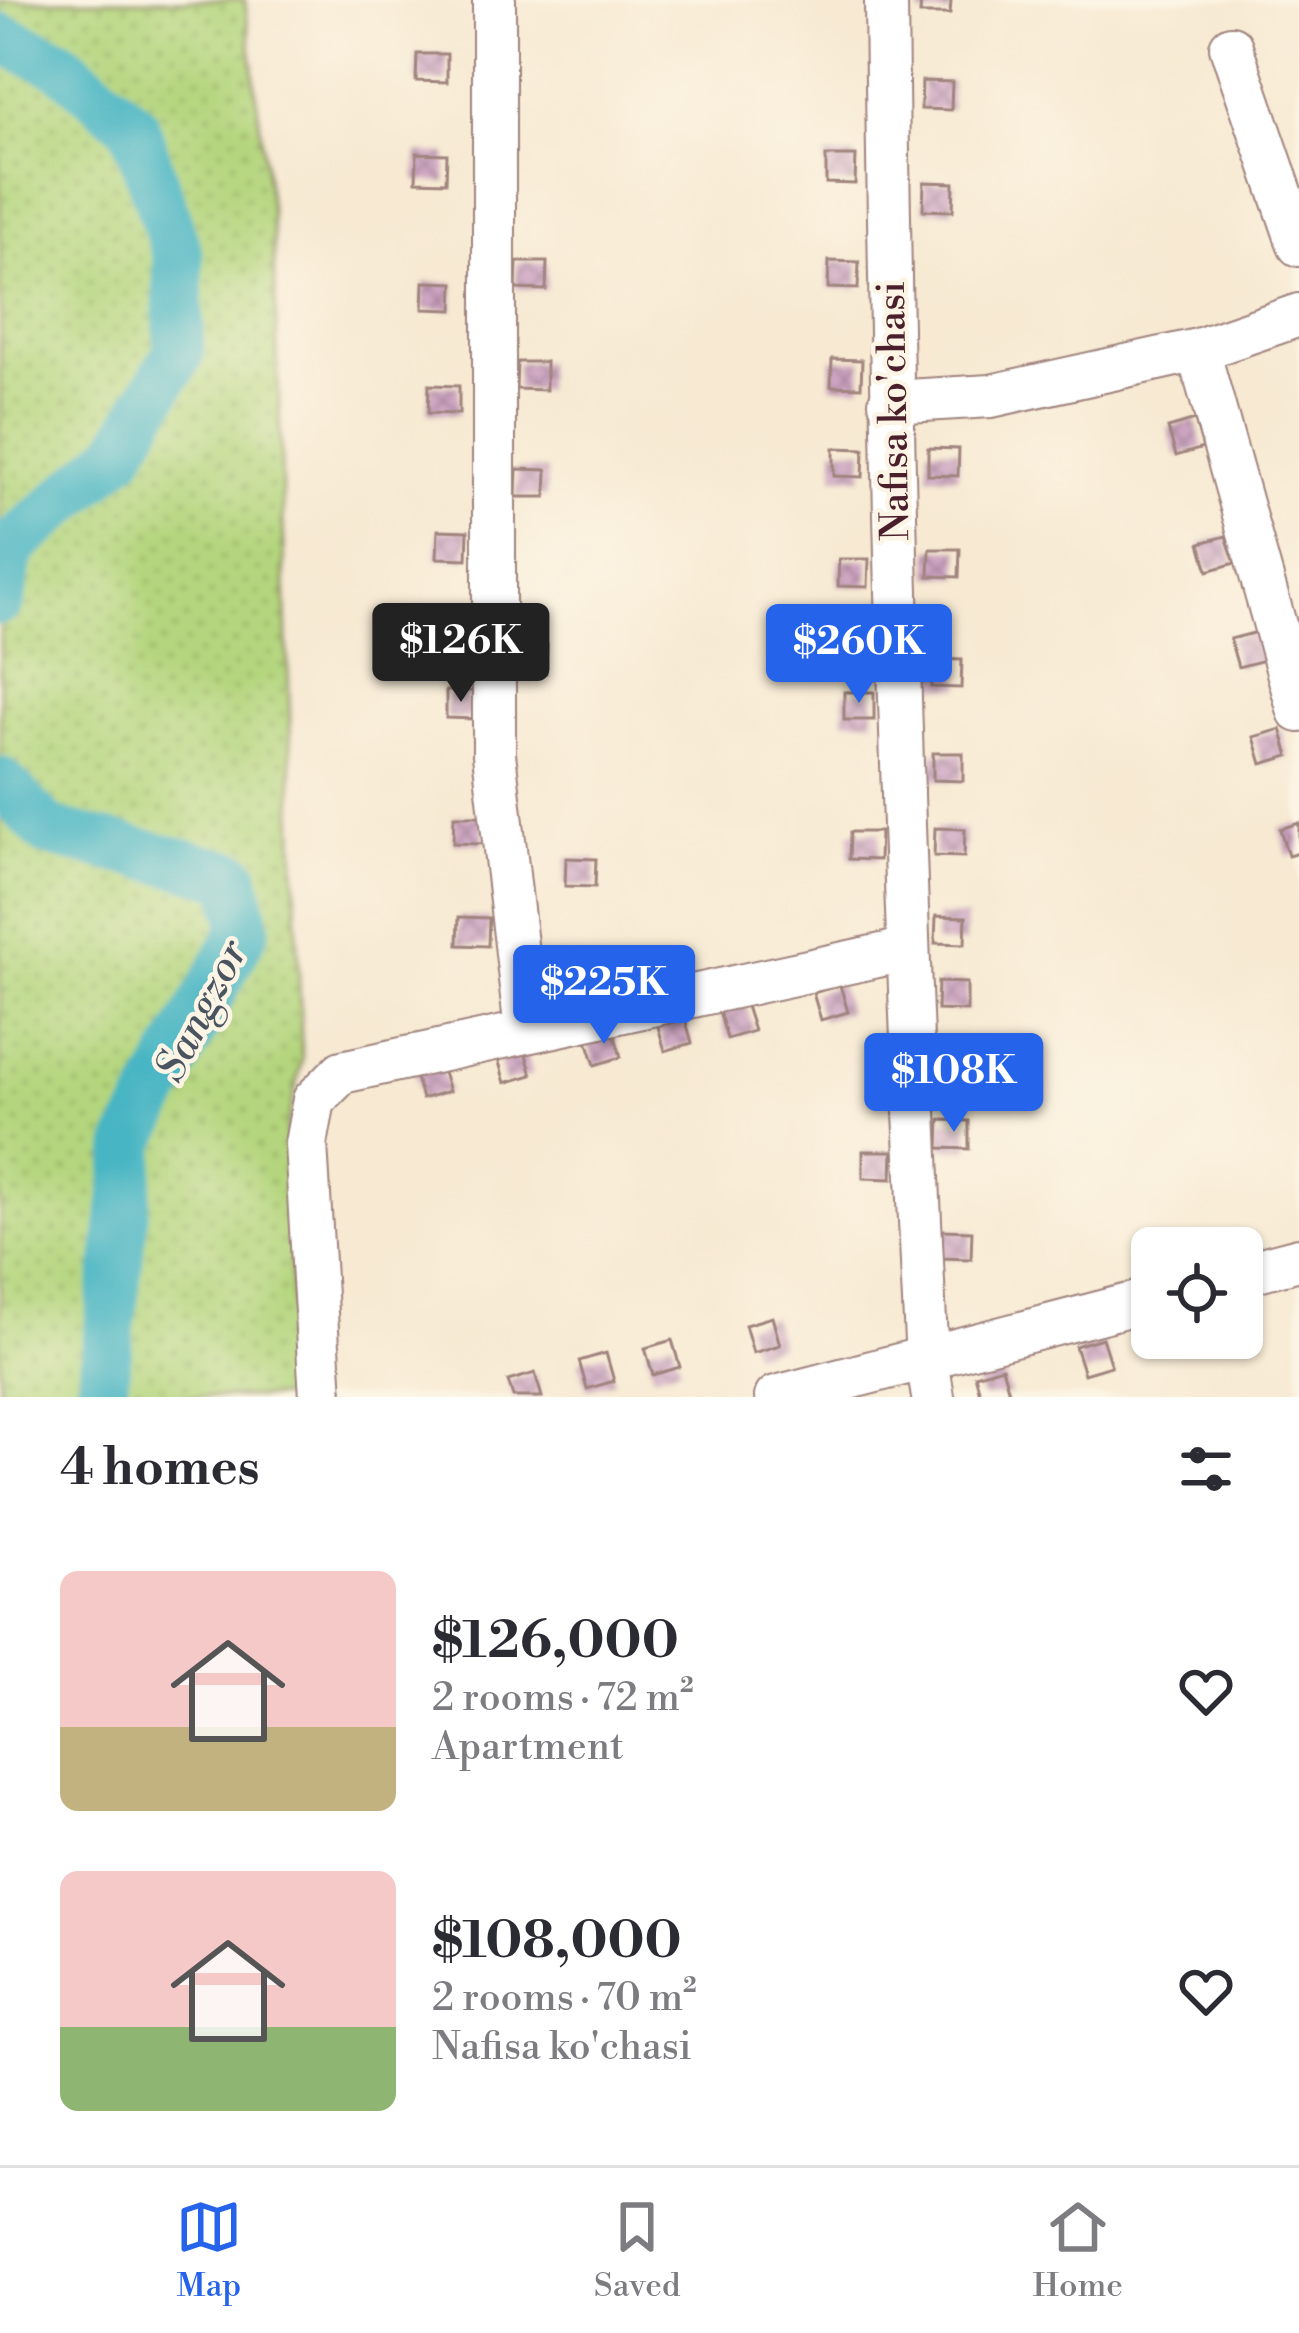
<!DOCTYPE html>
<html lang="en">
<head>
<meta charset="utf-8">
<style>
	:root { --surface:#fff; --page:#f2f2f3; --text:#2b2b33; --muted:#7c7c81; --line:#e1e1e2; --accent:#2563eb }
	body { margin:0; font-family:"Libre Bodoni",serif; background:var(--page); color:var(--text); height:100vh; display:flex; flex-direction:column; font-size:45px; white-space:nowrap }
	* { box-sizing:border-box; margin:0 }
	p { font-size:39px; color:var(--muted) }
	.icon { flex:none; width:66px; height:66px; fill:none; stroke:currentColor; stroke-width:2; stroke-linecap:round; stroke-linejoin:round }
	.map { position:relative; height:1397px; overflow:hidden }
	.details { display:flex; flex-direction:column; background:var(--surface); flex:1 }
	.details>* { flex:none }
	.buttons { position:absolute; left:1131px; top:1227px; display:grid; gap:24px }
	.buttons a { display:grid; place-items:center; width:132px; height:132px; border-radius:18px; background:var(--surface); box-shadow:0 3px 9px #0004; font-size:60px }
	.price { position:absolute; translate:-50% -102px; padding:0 27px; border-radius:12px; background:var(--accent); color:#fff; font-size:39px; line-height:78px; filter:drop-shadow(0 3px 6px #0008) }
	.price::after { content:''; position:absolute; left:50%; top:72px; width:36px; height:27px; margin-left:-18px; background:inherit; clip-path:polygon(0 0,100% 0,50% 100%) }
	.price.current { background:#222; color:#fff }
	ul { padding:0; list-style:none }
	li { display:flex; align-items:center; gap:36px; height:300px; padding:0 60px }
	li span { display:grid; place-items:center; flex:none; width:336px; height:240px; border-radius:18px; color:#555 }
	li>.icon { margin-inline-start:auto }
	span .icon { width:144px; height:144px; fill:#fffc; stroke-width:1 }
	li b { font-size:51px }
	h2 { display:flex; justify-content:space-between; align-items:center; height:144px; padding:0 60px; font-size:51px }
	.menu { display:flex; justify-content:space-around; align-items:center; height:168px; border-top:3px solid var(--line); background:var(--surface); font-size:33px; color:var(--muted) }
	.menu a { display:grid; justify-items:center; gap:6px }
	.menu .current { color:var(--accent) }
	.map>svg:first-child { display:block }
	.grass { fill:url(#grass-dots); stroke:#7f7a54; stroke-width:3 }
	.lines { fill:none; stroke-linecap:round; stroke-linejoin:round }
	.river { stroke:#47b5c3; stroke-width:51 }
	.building { fill:url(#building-cross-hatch) }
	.minor-casing { stroke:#a0847e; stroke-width:46 }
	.minor { stroke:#fff; stroke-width:42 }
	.labels { text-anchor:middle; stroke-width:9; stroke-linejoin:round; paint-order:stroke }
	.street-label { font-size:39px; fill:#4a1f2b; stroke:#fcf5e5 }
	.water-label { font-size:42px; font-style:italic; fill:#495460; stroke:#fcf5e5 }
</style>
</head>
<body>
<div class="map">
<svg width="1299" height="1397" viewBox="0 0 1299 1397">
	<defs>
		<pattern id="grass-dots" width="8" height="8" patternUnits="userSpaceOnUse" patternTransform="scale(3)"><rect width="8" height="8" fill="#b4d57d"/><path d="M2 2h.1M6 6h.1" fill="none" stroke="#9cb66c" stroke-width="1.8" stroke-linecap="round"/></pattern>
		<pattern id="building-cross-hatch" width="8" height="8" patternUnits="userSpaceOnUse" patternTransform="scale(3)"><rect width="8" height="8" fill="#cda4c2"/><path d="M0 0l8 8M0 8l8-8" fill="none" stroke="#a8859e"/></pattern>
	</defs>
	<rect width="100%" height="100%" fill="#fcf5e5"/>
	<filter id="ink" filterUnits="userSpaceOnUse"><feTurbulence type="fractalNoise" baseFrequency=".00833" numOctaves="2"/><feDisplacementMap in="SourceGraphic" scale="24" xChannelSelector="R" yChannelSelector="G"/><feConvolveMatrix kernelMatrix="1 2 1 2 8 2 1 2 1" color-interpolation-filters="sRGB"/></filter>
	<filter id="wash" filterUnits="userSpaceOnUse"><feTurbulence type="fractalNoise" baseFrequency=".004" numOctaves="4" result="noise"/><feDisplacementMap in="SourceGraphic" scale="48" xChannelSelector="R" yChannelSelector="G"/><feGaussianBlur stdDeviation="2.7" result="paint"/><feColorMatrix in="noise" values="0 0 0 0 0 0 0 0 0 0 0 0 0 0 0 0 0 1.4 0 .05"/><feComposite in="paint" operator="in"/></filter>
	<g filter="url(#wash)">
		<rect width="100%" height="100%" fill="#f7e9d2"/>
		<path class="grass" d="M0 0H245L273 232 302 1060 286 1132 295 1397H0Z"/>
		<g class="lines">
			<g class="river">
				<path d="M0 38 59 63 134 126 178 256 179 352 120 453 9 548 0 599"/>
				<path d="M0 782 48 831 234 876 245 928 132 1141 101 1397"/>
			</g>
		</g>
		<g id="blocks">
			<g class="building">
				<path d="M921 0H951L950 14H920Z"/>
				<path d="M417 54H447V82L416 81Z"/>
				<path d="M922 81 952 82 951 110 921 109Z"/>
				<path d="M417 153 447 154 446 182 416 181Z"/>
				<path d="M826 156H856L855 184 826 183Z"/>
				<path d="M924 182 954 183 953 211 923 210Z"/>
				<path d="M829 261 859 262 858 289 828 288Z"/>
				<path d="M517 262H547L546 290 516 289Z"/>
				<path d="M424 282 454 283 453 310 423 309Z"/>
				<path d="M832 359 862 360 861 387 831 386Z"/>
				<path d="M517 362H546V390L516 389Z"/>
				<path d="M429 385 459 386V414L428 413Z"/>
				<path d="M1195 420 1203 448 1176 456 1168 428Z"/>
				<path d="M834 448 864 449 863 477 834 476Z"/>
				<path d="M928 448 959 449 958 476 928 475Z"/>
				<path d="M517 469 547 470 546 497H516Z"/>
				<path d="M438 530 468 531 467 559 437 558Z"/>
				<path d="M1226 536 1235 563 1208 571 1200 543Z"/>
				<path d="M930 549H960L959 577 929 576Z"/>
				<path d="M839 559H869L868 587 838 586Z"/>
				<path d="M1257 632 1265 660 1238 667 1230 639Z"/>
				<path d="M517 644 547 645 546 673 516 672Z"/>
				<path d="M932 659 962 660 961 688 931 687Z"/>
				<path d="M446 691H476L475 719 446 718Z"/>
				<rect x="844" y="692" width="30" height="28"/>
				<path d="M1281 729 1289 756 1262 764 1254 737Z"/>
				<path d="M933 753H963V781L933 780Z"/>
				<path d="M454 816H484L483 844 453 843Z"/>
				<path d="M1299 823V853L1288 856 1280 829Z"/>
				<path d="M935 828 965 829 964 857 934 856Z"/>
				<path d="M850 832H880L879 860 849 859Z"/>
				<path d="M566 858 596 859 595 887 565 886Z"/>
				<path d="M936 916 966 917 965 944 935 943Z"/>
				<path d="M459 917 489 918 488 946 458 945Z"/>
				<path d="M938 982 967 983V1011L937 1010Z"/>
				<path d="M840 985 848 1012 821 1020 813 993Z"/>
				<path d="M745 1003 754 1031 727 1039 719 1011Z"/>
				<path d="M684 1015 692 1043 665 1051 657 1023Z"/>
				<path d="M613 1029 621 1057 595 1065 586 1037Z"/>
				<path d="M938 1047H968V1075L937 1074Z"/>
				<path d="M524 1048 532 1075 505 1083 497 1055Z"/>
				<path d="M440 1063 449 1091 422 1099 414 1071Z"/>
				<path d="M940 1120 969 1121V1149L939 1148Z"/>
				<path d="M863 1151H893L892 1179 863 1178Z"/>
				<path d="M942 1230 972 1231 971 1259 941 1258Z"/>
				<path d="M772 1317 780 1345 753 1353 745 1325Z"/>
				<path d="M1102 1338 1111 1366 1084 1374 1075 1346Z"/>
				<path d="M672 1340 680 1367 653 1375 645 1348Z"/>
				<path d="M606 1353 614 1381 587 1389 579 1361Z"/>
				<path d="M1002 1367 1010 1395 981 1397 975 1375Z"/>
				<path d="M535 1373 542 1397H513L508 1381Z"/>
			</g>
		</g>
	</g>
	<g filter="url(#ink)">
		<use href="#blocks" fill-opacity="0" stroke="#a0847e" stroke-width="3"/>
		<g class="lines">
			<defs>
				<g id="minor">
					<path d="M494 0V754L526 1031"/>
					<path d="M886 0C891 454 903 907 927 1360L933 1397"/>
					<path d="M1231 47 1299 245"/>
					<path d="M1198 350 1299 711"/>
					<path d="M890 402 991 396 1198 350 1299 315"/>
					<path d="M1242 1274 1299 1259"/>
					<path d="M321 1397 306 1144 314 1100 342 1072 905 950"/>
					<path d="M776 1397 1152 1299"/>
				</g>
			</defs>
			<use href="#minor" class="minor-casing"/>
			<use href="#minor" class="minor"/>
		</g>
	</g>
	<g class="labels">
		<g class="street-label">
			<text transform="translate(892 411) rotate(-91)" y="14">Nafisa ko'chasi</text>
		</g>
		<g class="water-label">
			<text transform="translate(200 1010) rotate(-63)" y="15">Sangzor</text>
		</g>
	</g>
</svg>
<div class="buttons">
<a><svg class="icon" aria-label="locate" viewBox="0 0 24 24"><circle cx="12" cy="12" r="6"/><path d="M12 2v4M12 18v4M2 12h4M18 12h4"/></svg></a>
</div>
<b class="price current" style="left:461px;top:705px">$126K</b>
<b class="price" style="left:859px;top:706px">$260K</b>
<b class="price" style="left:604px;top:1047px">$225K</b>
<b class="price" style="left:954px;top:1135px">$108K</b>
</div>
<section class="details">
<h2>4 homes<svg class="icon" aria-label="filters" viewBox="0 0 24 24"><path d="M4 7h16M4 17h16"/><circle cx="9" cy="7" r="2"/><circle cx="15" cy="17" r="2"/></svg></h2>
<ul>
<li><span style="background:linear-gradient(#f6c9c9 65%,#c2b280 0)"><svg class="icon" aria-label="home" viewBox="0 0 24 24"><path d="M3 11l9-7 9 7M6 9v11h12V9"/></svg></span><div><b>$126,000</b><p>2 rooms · 72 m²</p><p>Apartment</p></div><svg class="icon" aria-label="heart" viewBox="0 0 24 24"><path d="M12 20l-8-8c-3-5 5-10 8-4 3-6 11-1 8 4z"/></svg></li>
<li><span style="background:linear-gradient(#f6c9c9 65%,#8fb573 0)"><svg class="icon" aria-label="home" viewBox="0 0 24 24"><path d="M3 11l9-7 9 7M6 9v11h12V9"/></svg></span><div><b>$108,000</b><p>2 rooms · 70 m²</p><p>Nafisa ko'chasi</p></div><svg class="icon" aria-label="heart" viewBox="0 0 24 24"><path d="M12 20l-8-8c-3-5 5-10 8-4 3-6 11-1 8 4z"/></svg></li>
</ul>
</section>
<nav class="menu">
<a class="current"><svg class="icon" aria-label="map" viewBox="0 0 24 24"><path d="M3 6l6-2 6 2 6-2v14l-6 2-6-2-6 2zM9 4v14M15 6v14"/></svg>Map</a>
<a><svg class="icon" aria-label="saved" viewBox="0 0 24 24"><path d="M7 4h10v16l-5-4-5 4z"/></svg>Saved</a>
<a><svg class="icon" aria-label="home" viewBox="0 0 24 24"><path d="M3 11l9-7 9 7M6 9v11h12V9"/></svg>Home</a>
</nav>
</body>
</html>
